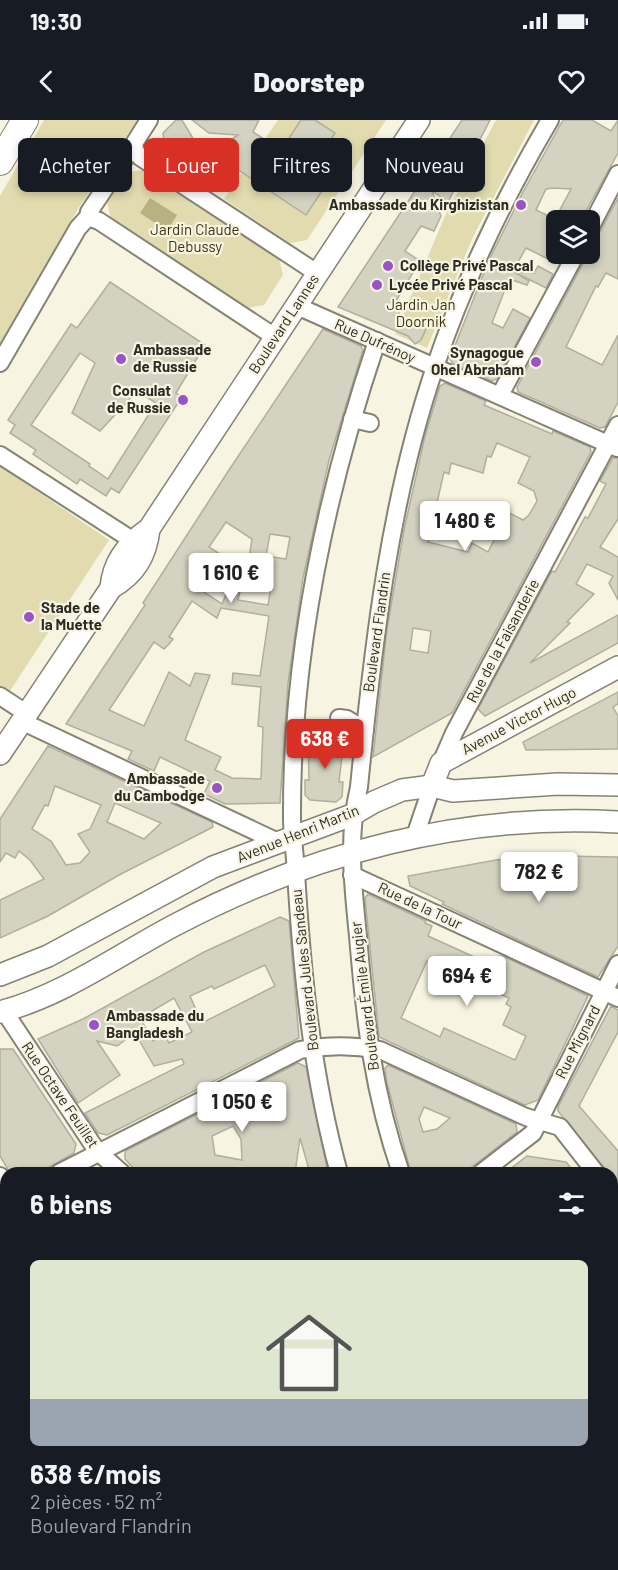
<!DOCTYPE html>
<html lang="fr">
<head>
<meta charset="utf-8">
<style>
	:root { --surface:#171b24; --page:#20242c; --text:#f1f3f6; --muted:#9ea1a6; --line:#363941; --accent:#d93025 }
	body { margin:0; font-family:Barlow,sans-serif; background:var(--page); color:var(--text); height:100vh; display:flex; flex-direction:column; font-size:22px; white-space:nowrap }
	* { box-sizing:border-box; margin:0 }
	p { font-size:20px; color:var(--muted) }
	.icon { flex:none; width:33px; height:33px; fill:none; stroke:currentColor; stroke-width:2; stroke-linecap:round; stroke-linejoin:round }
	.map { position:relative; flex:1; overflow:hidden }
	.drawer { position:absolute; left:0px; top:1047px; width:618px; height:404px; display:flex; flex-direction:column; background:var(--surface); border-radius:18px 18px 0 0; box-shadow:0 3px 9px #0003 }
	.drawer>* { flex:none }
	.guide { position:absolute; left:18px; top:18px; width:582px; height:54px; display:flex; gap:12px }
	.fabs { position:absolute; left:546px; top:90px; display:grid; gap:12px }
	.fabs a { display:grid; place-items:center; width:54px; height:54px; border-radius:9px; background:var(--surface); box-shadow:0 3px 9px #0003; font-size:30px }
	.price { position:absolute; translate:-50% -51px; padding:0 14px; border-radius:6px; background:#fff; color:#222; font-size:20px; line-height:39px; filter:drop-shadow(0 2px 3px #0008) }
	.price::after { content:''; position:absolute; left:50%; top:36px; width:18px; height:14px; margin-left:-9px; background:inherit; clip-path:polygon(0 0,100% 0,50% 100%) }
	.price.on { background:var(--accent); color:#fff }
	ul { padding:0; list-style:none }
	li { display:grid; align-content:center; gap:12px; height:318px; padding:0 30px }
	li+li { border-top:2px solid var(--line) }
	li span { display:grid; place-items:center; height:186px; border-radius:9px; color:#555 }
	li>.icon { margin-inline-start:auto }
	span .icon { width:108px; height:108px; fill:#fffc; stroke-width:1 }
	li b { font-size:26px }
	h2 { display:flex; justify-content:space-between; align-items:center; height:72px; padding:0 30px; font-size:26px }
	.chip { padding:0 21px; border-radius:9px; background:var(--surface); box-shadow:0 3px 9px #0003; font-size:21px; line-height:54px }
	.chip.on { background:var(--accent); color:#fff }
	.status { display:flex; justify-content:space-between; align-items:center; height:42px; padding:0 30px; background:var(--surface); direction:ltr }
	.status svg { height:16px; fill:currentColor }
	header { display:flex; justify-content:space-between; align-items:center; height:78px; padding:0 30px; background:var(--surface); font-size:27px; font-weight:800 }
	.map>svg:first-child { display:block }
	.green { fill:#e1dbaf }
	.water { fill:#b8b182 }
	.building { fill:#d4d2c0; stroke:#b0ae9d; stroke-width:1.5; fill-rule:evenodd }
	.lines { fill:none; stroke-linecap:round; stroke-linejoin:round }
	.minor-casing { stroke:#858373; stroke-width:20 }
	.major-casing { stroke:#858373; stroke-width:24 }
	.highway-casing { stroke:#858373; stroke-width:28 }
	.minor { stroke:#fff; stroke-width:16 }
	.major { stroke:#fff; stroke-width:21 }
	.highway { stroke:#fff; stroke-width:26 }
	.poi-dot { fill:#9a53c7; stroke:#f7f4e2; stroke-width:2 }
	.labels { text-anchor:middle; stroke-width:4.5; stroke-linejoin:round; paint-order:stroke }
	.poi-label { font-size:15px; font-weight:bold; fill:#2c2b24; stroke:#f7f4e2; text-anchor:start }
	.park-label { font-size:15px; fill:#3a340d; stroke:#f7f4e2 }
	.street-label { font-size:15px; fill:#2c2b24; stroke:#f7f4e2 }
</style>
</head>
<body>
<div class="status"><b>19:30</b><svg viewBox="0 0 49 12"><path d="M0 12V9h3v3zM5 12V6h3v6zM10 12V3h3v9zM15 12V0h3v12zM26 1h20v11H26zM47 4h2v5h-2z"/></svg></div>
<header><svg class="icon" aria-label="back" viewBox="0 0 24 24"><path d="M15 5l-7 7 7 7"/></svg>Doorstep<svg class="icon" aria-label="heart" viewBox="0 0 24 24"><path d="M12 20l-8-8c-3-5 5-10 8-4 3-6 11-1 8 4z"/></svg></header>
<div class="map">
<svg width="618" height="1450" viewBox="0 0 618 1450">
	<rect width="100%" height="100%" fill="#f7f4e2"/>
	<g class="green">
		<path d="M44 0H137L78 89 0 223V76Z"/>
		<path d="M278 0H386L307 120 290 123 224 79Z"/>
		<path d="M496 0H534L472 119 427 228 395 214 445 96Z"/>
		<path d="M143 50 279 139 283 155 264 185 247 188 111 99 107 82 126 52Z"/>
		<path d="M0 346 109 420 0 586Z"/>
	</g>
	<path class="water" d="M150 78 177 95 167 111 140 93Z"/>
	<g class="building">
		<path d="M176 0H182L197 25 198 35 182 39 165 29 163 13Z"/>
		<path d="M192 0H259L253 12 281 30 301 0H315L335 13 311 50 328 62 306 95 234 47 219 62 210 60 202 53 203 38 238 15 209 13Z"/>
		<path d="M462 0H490L448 82 432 71 441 96 434 111 421 106 405 131 420 141 394 184 401 189 398 196 426 209 421 220 415 224 408 216 338 187Z"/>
		<path d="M563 0H592L611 11 618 0V33L581 100H556V128L550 140 526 128 513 151 529 161 527 165 509 159 492 203 503 208 513 189 530 198 497 259 492 261 452 243 450 238 489 140 523 72ZM553 68 571 69 555 99 536 90 546 69Z"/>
		<path d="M618 78V159L606 153 598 167 596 166 566 227 602 245 618 215V282L605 307 600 308 518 272 517 267Z"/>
		<path d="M538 146 553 154 546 168 514 152 534 153Z"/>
		<path d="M110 162 205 225 176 273 182 277 119 373 111 368 106 376 80 359 77 364 33 334 36 330 10 313 15 305 8 300 71 204 77 208ZM80 233 95 243 72 293 100 311 137 271 156 283 108 359 89 346 90 344 31 305Z"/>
		<path d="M323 209 361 226 363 230 329 340 303 458 288 563 280 683 225 684 204 674 210 661 160 637 154 651 128 639 132 631 66 604 145 485 143 483 229 350ZM226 402 252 419 249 438 242 435 238 446 209 427ZM270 414 290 417 286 439 266 436ZM211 444 233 458 222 484 196 467ZM242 461 271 466 268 485 238 480ZM192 481 217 498 221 488 269 496 260 556 233 553 232 564 261 567 258 606 263 607 261 659 232 658 215 650 221 637 185 620 210 555 195 553 190 566 169 552 144 606 109 590 154 522 164 529 169 524 173 519 169 517Z"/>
		<path d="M445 263 486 281 484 285 552 314 553 311 590 327 591 332 452 593 373 637 387 509 404 410 425 316 440 266ZM497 323 530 337 518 363 534 371 537 381 529 395 523 400 494 385 489 394 479 389 476 402 498 412 488 432 472 423 468 432 428 422 444 352 449 354 451 343 483 353 487 336 491 337ZM413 508 431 511 428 533 410 530Z"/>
		<path d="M613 338H618V399L600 427 618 437V480L609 463 613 456 587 444 576 464 594 474 567 502 570 503 530 543 618 495V523L485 596 478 589 552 451 555 452 585 397 588 398 606 364 600 361Z"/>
		<path d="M618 572V584L613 587 618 596V629L526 630 523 622Z"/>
		<path d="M308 617 344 619 339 662H343L342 677 336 682 310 680 305 675V660H309Z"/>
		<path d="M48 626 212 702 213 707 119 755 48 796 0 818V780L44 759 30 740 19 731 15 738 6 733 0 742V699ZM55 666 101 685 90 709 78 714 90 732 80 743 66 745 51 721 32 709 45 685 48 686ZM115 683 161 703 144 719 107 702Z"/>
		<path d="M560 736 618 737V826L598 857 442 784 444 782 410 766 408 756 496 740Z"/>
		<path d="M368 774 426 801 425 803 432 806 428 816 492 845 499 836 505 837 588 876 538 980 525 985 379 917 365 778ZM427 841 509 878 506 884 511 887 503 905 526 916 515 940 444 908 440 917 401 898Z"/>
		<path d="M280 797 289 801 299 918 107 1015 98 1013 85 993 184 944 182 939 154 946 135 913 117 926 97 921 120 955 78 983 38 919 83 899 204 832ZM265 845 275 866 202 903 190 876 212 866 214 869ZM174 878 192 912 169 923 165 915 153 921 140 898Z"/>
		<path d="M611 886 618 890V912L579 986 618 1031V1065L612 1059V1053H608L558 991V987Z"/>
		<path d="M0 929H13L76 1024 74 1033 39 1053H10L0 1036Z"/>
		<path d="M298 943 306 947 328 1053H310L300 1018 295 1053H151L136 1051 125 1039V1031ZM233 1006 241 1019 242 1040 215 1035 212 1016Z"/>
		<path d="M388 945 516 1004 517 1012 464 1053H411L387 963 385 948ZM424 987 450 998 437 1009 423 1012 419 999Z"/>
		<path d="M527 1036 566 1042 575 1053H505Z"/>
	</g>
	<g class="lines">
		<defs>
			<g id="minor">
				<path d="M134 29 140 37 317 153"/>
				<path d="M88 97 99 101 275 217"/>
				<path d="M590 108 618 54"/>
				<path d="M297 186 617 328"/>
				<path d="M0 243 78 108 88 97 89 92 129 32 134 29 135 22 149 0"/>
				<path d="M500 275 576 134"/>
				<path d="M352 299 370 303"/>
				<path d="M0 335 132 420"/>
				<path d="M0 576 26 593"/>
				<path d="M339 598 347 599 365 610"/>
				<path d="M21 601 278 722"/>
				<path d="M441 643 454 613 618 305"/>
				<path d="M415 716 432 666"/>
				<path d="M352 755 618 878"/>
				<path d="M4 891 97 1031 122 1053"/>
				<path d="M59 1053 300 930C327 925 353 925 380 930L526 997 560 1007 596 1053"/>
				<path d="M339 1053C312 954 302 854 296 752 295 734 292 716 292 698 291 535 325 375 377 221"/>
				<path d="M401 1053C373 972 365 901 358 816 353 766 347 717 359 667 373 526 389 382 435 247 464 161 504 78 550 0"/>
				<path d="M481 1053 533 1013 618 844"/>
				<path d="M0 1056 6 1067"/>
				<path d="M612 1073 618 1081"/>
				<path d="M612 1238 618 1241"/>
				<path d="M0 1248 6 1245"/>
				<path d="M0 1408 6 1405"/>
				<path d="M227 1444 248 1450"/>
				<path d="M436 1450 438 1444"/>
				<path d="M500 1450V1444"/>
			</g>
			<g id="major">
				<path d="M111 468C113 442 127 424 149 409L419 0"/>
				<path d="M0 634 111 468C135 454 146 436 149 409"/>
				<path d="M432 666 441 643 618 547"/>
				<path d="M0 855 48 836 213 747 352 695 374 682 402 670 432 666 453 671 558 664 618 665"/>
				<path d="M0 892C64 875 118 835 175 805 311 733 463 693 618 702"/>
			</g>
			<path id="highway" d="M0 42 25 0"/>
		</defs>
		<use href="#minor" class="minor-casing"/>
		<use href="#major" class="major-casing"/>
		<use href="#highway" class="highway-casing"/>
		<use href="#minor" class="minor"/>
		<use href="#major" class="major"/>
		<use href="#highway" class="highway"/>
	</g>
	<g class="poi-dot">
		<circle cx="521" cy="85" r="6"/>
		<circle cx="388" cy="146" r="6"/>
		<circle cx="377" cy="165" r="6"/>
		<circle cx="121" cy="239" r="6"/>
		<circle cx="536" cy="242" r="6"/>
		<circle cx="183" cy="280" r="6"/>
		<circle cx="29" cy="497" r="6"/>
		<circle cx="217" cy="668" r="6"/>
		<circle cx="94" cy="905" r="6"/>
	</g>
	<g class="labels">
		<g class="poi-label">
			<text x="509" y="90" text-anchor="end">Ambassade du Kirghizistan</text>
			<text x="400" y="151">Collège Privé Pascal</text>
			<text x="389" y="170">Lycée Privé Pascal</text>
			<text x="133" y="235">Ambassade<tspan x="133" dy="17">de Russie</tspan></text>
			<text x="524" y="238" text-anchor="end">Synagogue<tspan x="524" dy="17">Ohel Abraham</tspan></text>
			<text x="171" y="276" text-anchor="end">Consulat<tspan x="171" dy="17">de Russie</tspan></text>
			<text x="41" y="493">Stade de<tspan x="41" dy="17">la Muette</tspan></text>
			<text x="205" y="664" text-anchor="end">Ambassade<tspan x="205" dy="17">du Cambodge</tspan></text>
			<text x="106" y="901">Ambassade du<tspan x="106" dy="17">Bangladesh</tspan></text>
		</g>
		<g class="park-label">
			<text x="195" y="115">Jardin Claude<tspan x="195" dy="17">Debussy</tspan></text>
			<text x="421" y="190">Jardin Jan<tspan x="421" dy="17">Doornik</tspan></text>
		</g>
		<g class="street-label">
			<text transform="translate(284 204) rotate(-57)" y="5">Boulevard Lannes</text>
			<text transform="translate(375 221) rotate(24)" y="5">Rue Dufrénoy</text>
			<text transform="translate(377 512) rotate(-82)" y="5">Boulevard Flandrin</text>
			<text transform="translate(503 521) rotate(-62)" y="5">Rue de la Faisanderie</text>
			<text transform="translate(519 601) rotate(-28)" y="5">Avenue Victor Hugo</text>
			<text transform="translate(298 714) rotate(-22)" y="5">Avenue Henri Martin</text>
			<text transform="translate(420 786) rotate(25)" y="5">Rue de la Tour</text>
			<text transform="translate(305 850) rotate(-96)" y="5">Boulevard Jules Sandeau</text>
			<text transform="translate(365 876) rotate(-97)" y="5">Boulevard Émile Augier</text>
			<text transform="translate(578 922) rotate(-63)" y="5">Rue Mignard</text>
			<text transform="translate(60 975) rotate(56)" y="5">Rue Octave Feuillet</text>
		</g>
	</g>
</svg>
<div class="fabs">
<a><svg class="icon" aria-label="layers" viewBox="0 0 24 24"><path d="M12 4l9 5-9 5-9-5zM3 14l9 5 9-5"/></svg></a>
</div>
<b class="price" style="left:465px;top:432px">1 480 €</b>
<b class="price" style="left:231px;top:484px">1 610 €</b>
<b class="price on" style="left:325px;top:650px">638 €</b>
<b class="price" style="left:539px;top:783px">782 €</b>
<b class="price" style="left:467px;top:887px">694 €</b>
<b class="price" style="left:242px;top:1013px">1 050 €</b>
<div class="guide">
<a class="chip">Acheter</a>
<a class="chip on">Louer</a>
<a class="chip">Filtres</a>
<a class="chip">Nouveau</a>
</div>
<section class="drawer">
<h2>6 biens<svg class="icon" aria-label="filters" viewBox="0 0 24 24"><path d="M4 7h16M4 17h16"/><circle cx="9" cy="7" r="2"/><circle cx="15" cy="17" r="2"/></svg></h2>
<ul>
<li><span style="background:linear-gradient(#dfe7d0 75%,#9aa5b1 0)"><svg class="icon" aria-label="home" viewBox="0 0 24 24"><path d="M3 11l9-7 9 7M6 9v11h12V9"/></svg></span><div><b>638 €/mois</b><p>2 pièces · 52 m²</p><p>Boulevard Flandrin</p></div></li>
</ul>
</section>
</div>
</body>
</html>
